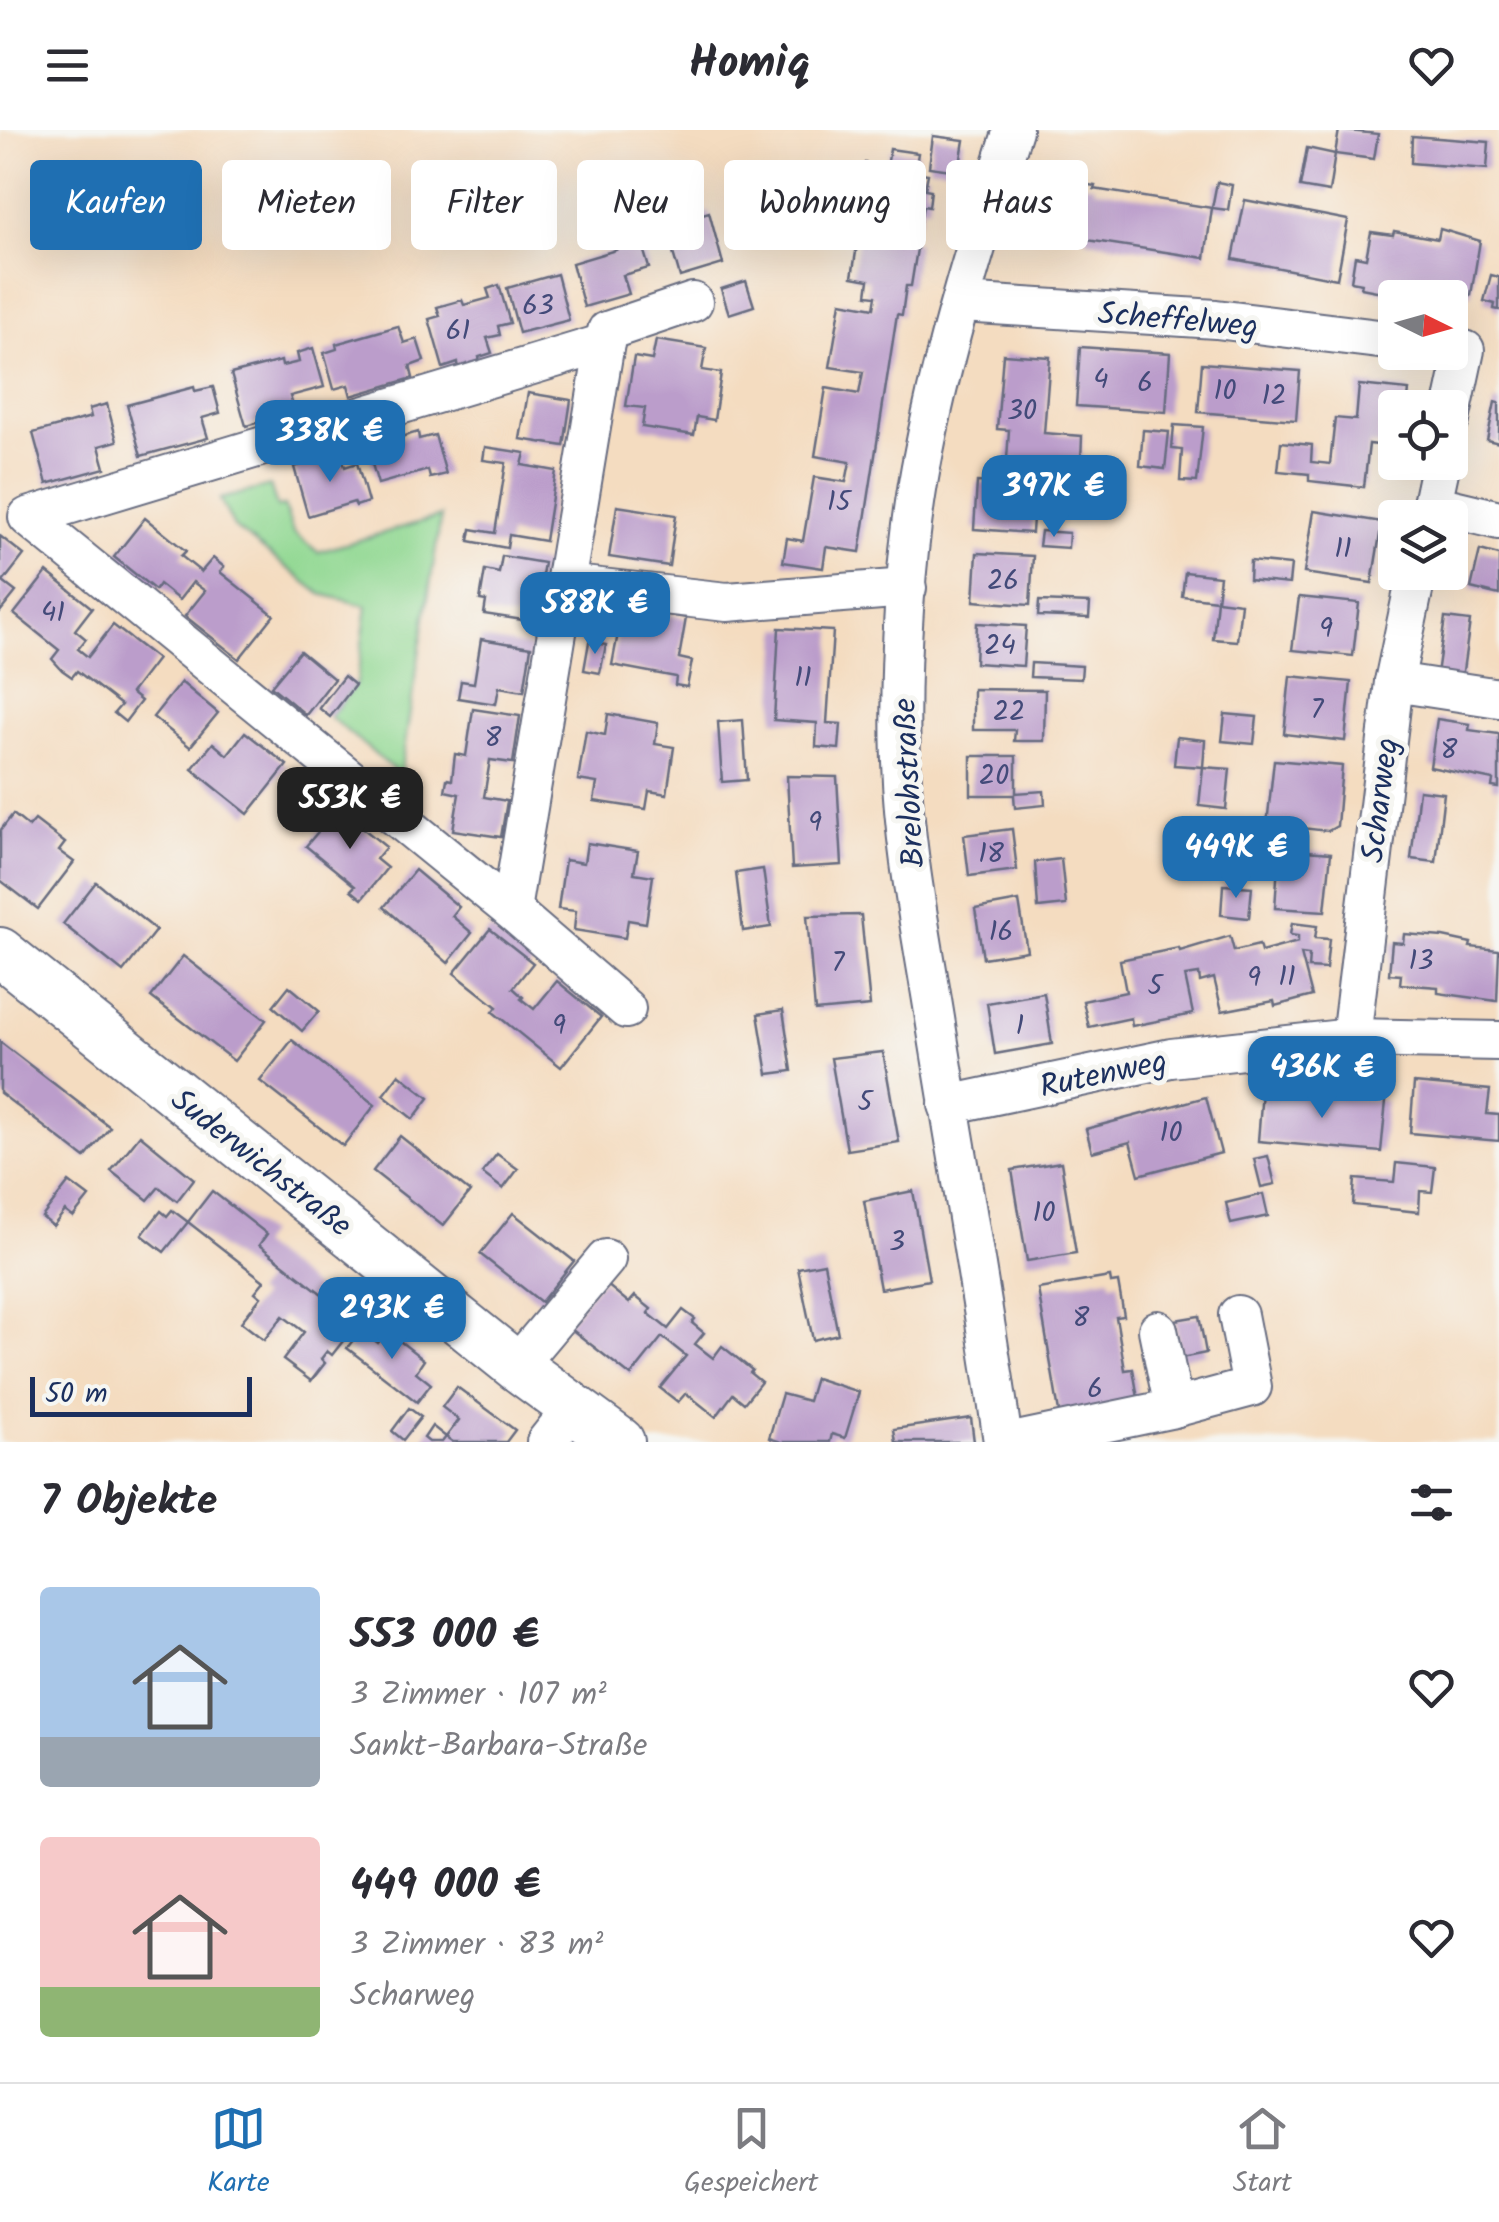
<!DOCTYPE html>
<html lang="de">
<head>
<meta charset="utf-8">
<style>
	:root { --surface:#fff; --page:#f7f7f7; --text:#2b2b33; --muted:#7c7c81; --line:#e1e1e2; --accent:#1f6fb2 }
	body { margin:0; font-family:Kalam,sans-serif; background:var(--page); color:var(--text); height:100vh; display:flex; flex-direction:column; font-size:38px; white-space:nowrap }
	* { box-sizing:border-box; margin:0 }
	p { font-size:32px; color:var(--muted) }
	.icon { flex:none; width:55px; height:55px; fill:none; stroke:currentColor; stroke-width:2; stroke-linecap:round; stroke-linejoin:round }
	.map { position:relative; height:1312px; overflow:hidden }
	.drawer { display:flex; flex-direction:column; background:var(--surface); flex:1 }
	.drawer>* { flex:none }
	.banner { position:absolute; left:30px; top:30px; width:1440px; height:90px; display:flex; gap:20px }
	.needle { width:65px; rotate:95deg }
	.tools { position:absolute; left:1378px; top:150px; display:grid; gap:20px }
	.tools a { display:grid; place-items:center; width:90px; height:90px; border-radius:10px; background:var(--surface); box-shadow:0 10px 40px #0002; font-size:50px }
	.scale { position:absolute; left:30px; bottom:25px; width:222px; box-sizing:border-box; padding-left:10px; border:5px solid #1b2f5e; border-top:0; font-size:28px; line-height:35px; white-space:nowrap; color:#1b2f5e; -webkit-text-stroke:8px #f6f6f2; paint-order:stroke }
	.price { position:absolute; translate:-50% -85px; padding:0 22px; border-radius:20px; background:var(--accent); color:#fff; font-size:32px; line-height:65px; filter:drop-shadow(0 2px 5px #0008) }
	.price::after { content:''; position:absolute; left:50%; top:60px; width:30px; height:22px; margin-left:-15px; background:inherit; clip-path:polygon(0 0,100% 0,50% 100%) }
	.price.on { background:#222; color:#fff }
	ul { padding:0; list-style:none }
	li { display:flex; align-items:center; gap:30px; height:250px; padding:0 40px }
	li span { display:grid; place-items:center; flex:none; width:280px; height:200px; border-radius:10px; color:#555 }
	li>.icon { margin-inline-start:auto }
	span .icon { width:120px; height:120px; fill:#fffc; stroke-width:1 }
	li b { font-size:42px }
	h2 { display:flex; justify-content:space-between; align-items:center; height:120px; padding:0 40px; font-size:42px }
	.chip { padding:0 35px; border-radius:10px; background:var(--surface); box-shadow:0 10px 40px #0002; font-size:35px; line-height:90px }
	.chip.on { background:var(--accent); color:#fff }
	header { display:flex; justify-content:space-between; align-items:center; height:130px; padding:0 40px; background:var(--surface); font-size:45px; font-weight:800 }
	.tab-bar { display:flex; justify-content:space-around; align-items:center; height:140px; border-top:2px solid var(--line); background:var(--surface); font-size:28px; color:var(--muted) }
	.tab-bar a { display:grid; justify-items:center; gap:5px }
	.tab-bar .on { color:var(--accent) }
	.map>svg:first-child { display:block }
	.green { fill:#91d892; stroke:#568478; stroke-width:2.5 }
	.building { fill:#bb9dcb }
	.lines { fill:none; stroke-linecap:round; stroke-linejoin:round }
	.minor-casing { stroke:#676c80; stroke-width:42 }
	.major-casing { stroke:#676c80; stroke-width:52 }
	.minor { stroke:#fff; stroke-width:38 }
	.major { stroke:#fff; stroke-width:48 }
	.labels { text-anchor:middle; stroke-width:10; stroke-linejoin:round; paint-order:stroke }
	.number-label { font-size:28px; fill:#434a79 }
	.street-label { font-size:32px; fill:#1b2f5e; stroke:#f6f6f2 }
</style>
</head>
<body>
<header><svg class="icon" aria-label="menu" viewBox="0 0 24 24"><path d="M4 6h16M4 12h16M4 18h16"/></svg>Homiq<svg class="icon" aria-label="heart" viewBox="0 0 24 24"><path d="M12 20l-8-8c-3-5 5-10 8-4 3-6 11-1 8 4z"/></svg></header>
<div class="map">
<svg width="1499" height="1312" viewBox="0 0 1499 1312">
	<rect width="100%" height="100%" fill="#f6f6f2"/>
	<filter id="ink" filterUnits="userSpaceOnUse"><feTurbulence type="fractalNoise" baseFrequency=".01" numOctaves="2"/><feDisplacementMap in="SourceGraphic" scale="20" xChannelSelector="R" yChannelSelector="G"/><feConvolveMatrix kernelMatrix="1 2 1 2 8 2 1 2 1" color-interpolation-filters="sRGB"/></filter>
	<filter id="wash" filterUnits="userSpaceOnUse"><feTurbulence type="fractalNoise" baseFrequency=".0048" numOctaves="4" result="noise"/><feDisplacementMap in="SourceGraphic" scale="40" xChannelSelector="R" yChannelSelector="G"/><feGaussianBlur stdDeviation="2.25" result="paint"/><feColorMatrix in="noise" values="0 0 0 0 0 0 0 0 0 0 0 0 0 0 0 0 0 1.4 0 .05"/><feComposite in="paint" operator="in"/></filter>
	<g filter="url(#wash)">
		<rect width="100%" height="100%" fill="#f4dcc0"/>
		<path class="green" d="M270 356 277 377 284 376 293 402 318 422 441 386 400 645 330 587 357 552 367 476 321 464 234 397 220 369Z"/>
		<g id="blocks">
			<g class="building">
				<path d="M1339 0 1378 4 1374 29 1335 24Z"/>
				<path d="M933 6 964 10 959 41 929 37Z"/>
				<path d="M1412 6 1489 12 1487 39 1411 33Z"/>
				<path d="M1307 18 1335 24 1329 62 1300 57Z"/>
				<path d="M890 19 918 23 915 42 928 44 925 59 931 60 929 77 923 76 920 91 858 81 865 33 887 37Z"/>
				<path d="M1051 49 1095 56 1094 59 1212 78 1205 128 1087 110V106L1043 99Z"/>
				<path d="M1217 52 1232 55 1228 80 1212 78Z"/>
				<path d="M1245 70 1348 90 1337 149 1233 129Z"/>
				<path d="M709 82 723 134 680 147 665 95Z"/>
				<path d="M1440 99 1480 111 1471 165 1434 158 1433 166 1393 159 1392 164 1361 158 1362 153 1351 151 1355 126 1366 128 1371 102 1393 105 1394 101 1438 109Z"/>
				<path d="M859 103 918 113 911 156H906L902 185 897 184 860 422 826 417 823 438 783 432 787 408 803 411 814 347 846 352 850 332 815 326 826 258 859 264 863 242 830 237 841 172 874 178 876 166 867 165 869 150 852 147Z"/>
				<path d="M640 108 649 138 623 145 629 164 584 177 572 133 616 120 614 115Z"/>
				<path d="M557 144 569 190 519 203 507 158Z"/>
				<path d="M1491 145 1499 147V180L1494 179 1495 174 1484 171Z"/>
				<path d="M746 151 754 176 729 184 721 159Z"/>
				<path d="M499 155 510 193 498 196 500 205 487 208 492 223 479 227 480 232 459 238 458 233 443 238 429 189 440 186 437 177 462 170 464 175 490 168 487 159Z"/>
				<path d="M398 196 404 213 417 209 424 231 410 236 413 248 351 266 348 255 334 259 324 223 337 219 336 214Z"/>
				<path d="M656 210 706 218 702 240 721 243 714 290 697 287 694 305 642 297 645 278 626 276 634 227 652 230Z"/>
				<path d="M1080 217 1170 223 1166 282 1076 276Z"/>
				<path d="M313 218 324 257 290 266 295 282 246 296 231 244 281 231 282 236 299 232 297 223Z"/>
				<path d="M1003 224 1050 227 1044 303 1082 306 1081 330 1068 329V333L1007 329 1009 300 997 299Z"/>
				<path d="M1202 233 1300 241 1296 290 1198 282Z"/>
				<path d="M1359 255 1409 260 1407 278H1395V317L1369 314 1364 357 1309 351V344L1278 341 1281 312 1312 315 1311 332 1330 334 1335 288 1356 290Z"/>
				<path d="M194 257 195 261 213 257 220 283 202 288 208 308 141 326 127 275Z"/>
				<path d="M528 263 571 270 564 316 520 309Z"/>
				<path d="M1495 272 1499 273V313L1487 310Z"/>
				<path d="M107 274 117 311 99 316 105 338 47 354 33 303 91 287 89 279Z"/>
				<path d="M1174 295 1203 297 1197 352 1180 351 1182 320 1172 319Z"/>
				<path d="M1143 300 1169 302 1165 339 1140 336Z"/>
				<path d="M418 302 419 309 435 305 446 344 430 348 428 340 378 354 367 317Z"/>
				<path d="M485 317 525 323 522 335 556 341 545 411 509 405 507 418 469 411 471 399 495 403 506 333 483 330Z"/>
				<path d="M341 324 345 337 357 333 368 372 356 376 354 372 308 386 294 337Z"/>
				<path d="M977 352 1035 356 1032 403 974 399Z"/>
				<path d="M617 376 676 385 669 436 609 427Z"/>
				<path d="M1314 381 1382 392 1372 453 1304 443Z"/>
				<path d="M145 388 186 421 181 426 201 442 213 428 224 437 220 442 274 485 239 529 185 486 205 461 193 452 179 470 159 454 155 460 114 427Z"/>
				<path d="M1041 401 1069 403 1068 418 1039 416Z"/>
				<path d="M0 406 24 425 3 452 16 462 0 482Z"/>
				<path d="M1480 420 1499 425V465L1471 458Z"/>
				<path d="M977 423 1033 426 1030 475 974 471Z"/>
				<path d="M502 426 544 433 536 480 525 478 523 490 484 484 486 471 480 470 485 440 499 443Z"/>
				<path d="M1250 431 1291 435 1289 454 1249 450Z"/>
				<path d="M47 442 92 478 75 500 86 509 78 519 88 527 113 495 157 529 131 563 141 571 125 592 114 583 121 575 77 541 72 547 62 540 52 529 59 520 14 484Z"/>
				<path d="M1185 442 1220 446 1217 470 1182 466Z"/>
				<path d="M1299 467 1359 473 1353 526 1292 520Z"/>
				<path d="M1217 470 1241 473 1237 511 1213 509Z"/>
				<path d="M1039 471 1090 473 1089 488 1038 486Z"/>
				<path d="M623 477 686 488 679 528 692 531 687 557 675 555 676 547 612 535Z"/>
				<path d="M1445 488 1470 491 1461 555 1436 551Z"/>
				<path d="M977 493 1026 496 1023 536 975 533Z"/>
				<path d="M779 498 833 501 827 593 841 594 839 619 816 617 817 593 774 590Z"/>
				<path d="M481 509 531 517 524 561 499 557 496 574 458 568 461 551 474 553Z"/>
				<path d="M589 512 606 515 600 543 584 540Z"/>
				<path d="M300 521 334 549 306 585 271 556Z"/>
				<path d="M1031 533 1082 536 1081 549 1030 547Z"/>
				<path d="M344 546 355 555 330 587 319 578Z"/>
				<path d="M1290 546 1351 552 1345 611 1284 604Z"/>
				<path d="M181 552 218 583 190 617 153 587Z"/>
				<path d="M973 559 1045 560 1044 611H1014L1015 600H973Z"/>
				<path d="M473 579 520 586 513 633 490 630 486 655 484 667 507 671 501 707 453 700 459 664 445 661 447 649 452 650 455 624 466 626Z"/>
				<path d="M608 584 658 593 655 614 674 617 667 664 649 661 646 679 594 671 597 653 578 650 586 601 605 605Z"/>
				<path d="M1225 584 1257 587 1254 614 1222 611Z"/>
				<path d="M1437 589 1470 594 1469 600 1499 604V658L1492 657 1493 650 1430 637Z"/>
				<path d="M743 590 747 650 722 652 718 592Z"/>
				<path d="M245 602 287 635 248 684 192 639 213 613 227 625Z"/>
				<path d="M1177 607 1205 610 1203 637 1230 639 1226 679 1199 676 1203 637 1174 635Z"/>
				<path d="M971 626H1016V663L1044 661 1045 675 1015 678 1014 665H971Z"/>
				<path d="M1274 630 1342 636 1337 696 1328 701 1267 694Z"/>
				<path d="M787 646 837 647 842 735 792 738Z"/>
				<path d="M1419 660 1444 663 1436 732 1411 729Z"/>
				<path d="M338 678 386 717 376 729 387 738 362 769 351 760 355 756 306 716Z"/>
				<path d="M13 684 29 697 35 690 65 713 59 721 74 732 38 779 0 750V701Z"/>
				<path d="M1012 699 1017 740 969 746 964 705Z"/>
				<path d="M587 713 638 721 634 743 653 746 646 793 628 790 625 808 574 800 576 781 558 779 565 730 584 733Z"/>
				<path d="M1279 719 1331 723 1325 781 1275 778Z"/>
				<path d="M1061 729 1066 775 1038 778 1035 732Z"/>
				<path d="M763 739 771 797 743 801 736 743Z"/>
				<path d="M415 740 459 777 452 786 472 803 448 833 384 777Z"/>
				<path d="M96 752 156 800 123 842 63 794Z"/>
				<path d="M1223 755 1252 757 1249 788 1221 785Z"/>
				<path d="M1019 771 1027 821 983 828 975 779Z"/>
				<path d="M861 785 870 876 815 881 807 786Z"/>
				<path d="M1292 793 1317 796 1315 808 1329 809 1326 839 1308 838 1309 825 1301 824 1312 866 1275 876 1274 871 1222 881 1214 848 1200 852 1199 844 1185 846 1193 884 1132 896 1131 888 1089 897 1083 871 1126 862 1120 830 1179 818 1180 821 1230 806 1234 821 1259 815 1261 822 1298 812V806L1290 805Z"/>
				<path d="M490 799 533 833 513 858 523 867 521 869 534 879 557 851 601 887 561 937 493 882 497 877 454 843Z"/>
				<path d="M1404 804 1443 807 1471 813 1470 817 1499 820 1497 871 1438 863V857L1400 854 1401 845 1389 844 1392 812 1403 813Z"/>
				<path d="M183 826 266 890 234 931 151 867Z"/>
				<path d="M289 856 319 881 302 901 273 876Z"/>
				<path d="M1044 863 1052 914 995 924 987 873Z"/>
				<path d="M783 880 792 941 768 944 758 884Z"/>
				<path d="M292 910 375 975 343 1016 260 951Z"/>
				<path d="M0 912 110 997 85 1028 0 963Z"/>
				<path d="M883 922 899 1012 847 1020 831 928Z"/>
				<path d="M399 944 429 968 413 989 383 965Z"/>
				<path d="M1414 953 1490 960 1487 984 1499 985V1011L1410 1003Z"/>
				<path d="M1262 961 1386 971 1381 1022 1258 1011Z"/>
				<path d="M1206 967 1221 1023 1139 1045 1130 1012 1092 1022 1086 999Z"/>
				<path d="M140 1005 194 1049 177 1071 159 1057 148 1070 111 1041Z"/>
				<path d="M400 1006 470 1062 443 1096 373 1041Z"/>
				<path d="M497 1024 518 1039 503 1059 482 1043Z"/>
				<path d="M1268 1026 1275 1054 1261 1057 1254 1029Z"/>
				<path d="M1061 1032 1076 1123 1027 1131 1012 1040Z"/>
				<path d="M1396 1033 1435 1037 1432 1062 1420 1061 1419 1082 1353 1075 1355 1049 1394 1052Z"/>
				<path d="M69 1052 89 1067 73 1087 65 1081 53 1096 42 1087Z"/>
				<path d="M212 1061 267 1104 259 1115 358 1192 332 1225 327 1221 321 1229 325 1233 311 1251 283 1230 304 1202 283 1186 264 1210 241 1192 261 1167 255 1162 264 1151 188 1092Z"/>
				<path d="M913 1061 929 1150 880 1159 864 1071Z"/>
				<path d="M1263 1064 1268 1086 1231 1094 1226 1073Z"/>
				<path d="M172 1080 188 1092 164 1122 142 1105 161 1081 167 1086Z"/>
				<path d="M513 1083 574 1131 541 1172 480 1124Z"/>
				<path d="M824 1133 838 1204 813 1210 798 1138Z"/>
				<path d="M1110 1147 1111 1153 1118 1152 1124 1186 1116 1187 1125 1240 1133 1239 1139 1274 1061 1294 1038 1159Z"/>
				<path d="M601 1150 629 1173 635 1166 651 1179 648 1183 668 1199 683 1180 695 1189 692 1193 704 1203 695 1214 713 1228 722 1216 752 1240 750 1243 761 1252 744 1273 733 1264 716 1287 686 1263 678 1272 660 1258 686 1226 662 1207 631 1246 566 1195Z"/>
				<path d="M1199 1186 1206 1223 1181 1228 1175 1190Z"/>
				<path d="M361 1200 378 1213 387 1201 424 1230 416 1242 431 1254 417 1272 347 1218Z"/>
				<path d="M815 1248 859 1262 845 1308 832 1304 830 1312H781L769 1308 782 1264 808 1271Z"/>
				<path d="M457 1257 515 1300 506 1312H453L446 1307 459 1290 442 1277Z"/>
				<path d="M409 1278 421 1287 403 1310 392 1301Z"/>
				<path d="M971 1288 974 1312H896L894 1299Z"/>
				<path d="M432 1296 446 1307 442 1312H429L424 1308Z"/>
			</g>
		</g>
	</g>
	<g filter="url(#ink)">
		<use href="#blocks" fill-opacity="0" stroke="#676c80" stroke-width="2.5"/>
		<g class="lines">
			<defs>
				<g id="minor">
					<path d="M961 173 1216 189 1395 211"/>
					<path d="M605 213 511 780 28 387Z"/>
					<path d="M605 213 607 201 693 172"/>
					<path d="M1450 290 1465 220"/>
					<path d="M1432 374 1499 390"/>
					<path d="M1429 388 1441 332"/>
					<path d="M565 454 727 472 907 458"/>
					<path d="M1394 552 1499 568"/>
					<path d="M511 780 626 879"/>
					<path d="M1351 908 1394 552 1417 442"/>
					<path d="M948 975 1171 928 1351 908 1499 911"/>
					<path d="M1158 1200 1174 1278"/>
					<path d="M516 1236 606 1129"/>
					<path d="M546 1312 572 1279"/>
					<path d="M1003 1312C984 1174 959 1038 937 901 923 811 904 722 901 631 898 536 905 414 924 321 945 213 979 105 1013 0"/>
					<path d="M1012 1312 1170 1279 1252 1257 1238 1185"/>
				</g>
				<path id="major" d="M0 822 516 1236 620 1312"/>
			</defs>
			<use href="#minor" class="minor-casing"/>
			<use href="#major" class="major-casing"/>
			<use href="#minor" class="minor"/>
			<use href="#major" class="major"/>
		</g>
	</g>
	<g class="labels">
		<g class="number-label">
			<text x="538" y="184">63</text>
			<text x="458" y="209">61</text>
			<text x="1101" y="258">4</text>
			<text x="1145" y="261">6</text>
			<text x="1225" y="269">10</text>
			<text x="1274" y="274">12</text>
			<text x="1022" y="289">30</text>
			<text x="839" y="380">15</text>
			<text x="1343" y="427">11</text>
			<text x="1003" y="459">26</text>
			<text x="53" y="491">41</text>
			<text x="1326" y="507">9</text>
			<text x="1000" y="524">24</text>
			<text x="803" y="556">11</text>
			<text x="1317" y="588">7</text>
			<text x="1009" y="590">22</text>
			<text x="493" y="616">8</text>
			<text x="1449" y="628">8</text>
			<text x="994" y="654">20</text>
			<text x="815" y="701">9</text>
			<text x="991" y="732">18</text>
			<text x="1001" y="810">16</text>
			<text x="1421" y="839">13</text>
			<text x="838" y="841">7</text>
			<text x="1287" y="855">11</text>
			<text x="1254" y="856">9</text>
			<text x="1155" y="864">5</text>
			<text x="559" y="904">9</text>
			<text x="1020" y="904">1</text>
			<text x="865" y="980">5</text>
			<text x="1171" y="1011">10</text>
			<text x="1044" y="1091">10</text>
			<text x="897" y="1120">3</text>
			<text x="1081" y="1196">8</text>
			<text x="1095" y="1267">6</text>
		</g>
		<g class="street-label">
			<text transform="translate(1178 189) rotate(5)" y="11">Scheffelweg</text>
			<text transform="translate(908 653) rotate(-93)" y="11">Brelohstraße</text>
			<text transform="translate(1379 670) rotate(-83)" y="11">Scharweg</text>
			<text transform="translate(1103 943) rotate(-12)" y="11">Rutenweg</text>
			<text transform="translate(262 1032) rotate(38)" y="11">Suderwichstraße</text>
		</g>
	</g>
</svg>
<div class="tools">
<a><svg class="needle" viewBox="-14 -14 28 28"><path d="M0-13l5 13h-10z" fill="#e53935"/><path d="M0 13l5-13h-10z" fill="#7c7c81"/></svg></a>
<a><svg class="icon" aria-label="locate" viewBox="0 0 24 24"><circle cx="12" cy="12" r="6"/><path d="M12 2v4M12 18v4M2 12h4M18 12h4"/></svg></a>
<a><svg class="icon" aria-label="layers" viewBox="0 0 24 24"><path d="M12 4l9 5-9 5-9-5zM3 14l9 5 9-5"/></svg></a>
</div>
<div class="scale">50 m</div>
<b class="price" style="left:330px;top:355px">338K €</b>
<b class="price" style="left:1054px;top:410px">397K €</b>
<b class="price" style="left:595px;top:527px">588K €</b>
<b class="price on" style="left:350px;top:722px">553K €</b>
<b class="price" style="left:1236px;top:771px">449K €</b>
<b class="price" style="left:1322px;top:991px">436K €</b>
<b class="price" style="left:392px;top:1232px">293K €</b>
<div class="banner">
<a class="chip on">Kaufen</a>
<a class="chip">Mieten</a>
<a class="chip">Filter</a>
<a class="chip">Neu</a>
<a class="chip">Wohnung</a>
<a class="chip">Haus</a>
</div>
</div>
<section class="drawer">
<h2>7 Objekte<svg class="icon" aria-label="filters" viewBox="0 0 24 24"><path d="M4 7h16M4 17h16"/><circle cx="9" cy="7" r="2"/><circle cx="15" cy="17" r="2"/></svg></h2>
<ul>
<li><span style="background:linear-gradient(#a9c7e8 75%,#9aa5b1 0)"><svg class="icon" aria-label="home" viewBox="0 0 24 24"><path d="M3 11l9-7 9 7M6 9v11h12V9"/></svg></span><div><b>553 000 €</b><p>3 Zimmer · 107 m²</p><p>Sankt-Barbara-Straße</p></div><svg class="icon" aria-label="heart" viewBox="0 0 24 24"><path d="M12 20l-8-8c-3-5 5-10 8-4 3-6 11-1 8 4z"/></svg></li>
<li><span style="background:linear-gradient(#f6c9c9 75%,#8fb573 0)"><svg class="icon" aria-label="home" viewBox="0 0 24 24"><path d="M3 11l9-7 9 7M6 9v11h12V9"/></svg></span><div><b>449 000 €</b><p>3 Zimmer · 83 m²</p><p>Scharweg</p></div><svg class="icon" aria-label="heart" viewBox="0 0 24 24"><path d="M12 20l-8-8c-3-5 5-10 8-4 3-6 11-1 8 4z"/></svg></li>
</ul>
</section>
<nav class="tab-bar">
<a class="on"><svg class="icon" aria-label="map" viewBox="0 0 24 24"><path d="M3 6l6-2 6 2 6-2v14l-6 2-6-2-6 2zM9 4v14M15 6v14"/></svg>Karte</a>
<a><svg class="icon" aria-label="saved" viewBox="0 0 24 24"><path d="M7 4h10v16l-5-4-5 4z"/></svg>Gespeichert</a>
<a><svg class="icon" aria-label="home" viewBox="0 0 24 24"><path d="M3 11l9-7 9 7M6 9v11h12V9"/></svg>Start</a>
</nav>
</body>
</html>
